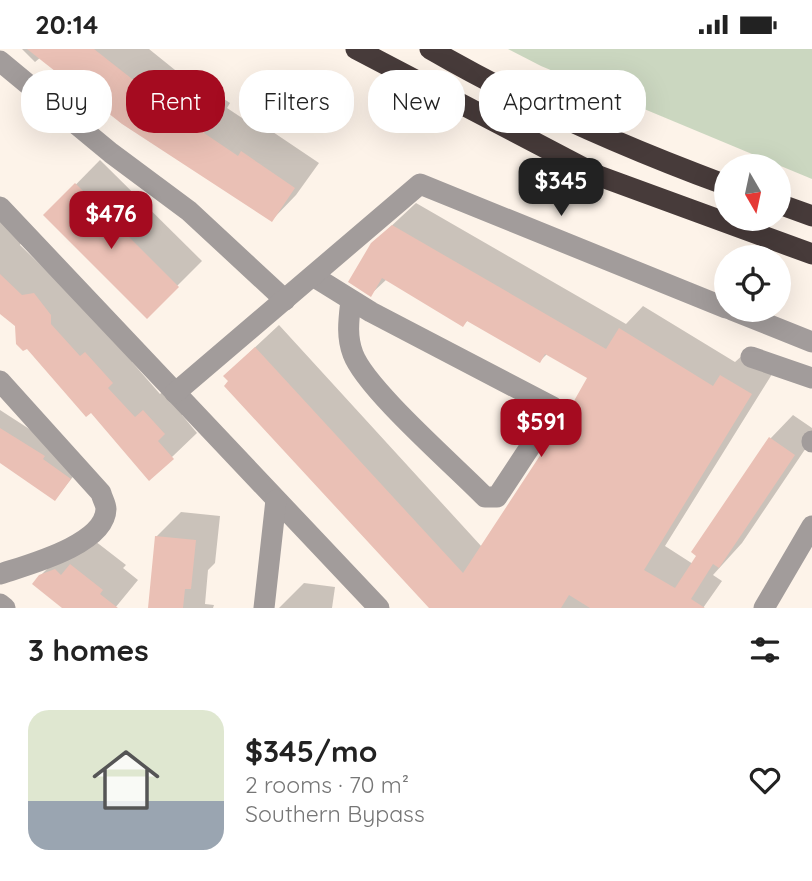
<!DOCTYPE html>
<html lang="en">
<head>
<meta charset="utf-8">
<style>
	:root { --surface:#fff; --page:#f6f6f6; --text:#222; --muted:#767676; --line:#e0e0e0; --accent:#a50b20 }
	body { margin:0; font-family:Quicksand,sans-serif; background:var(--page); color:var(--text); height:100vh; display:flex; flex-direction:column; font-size:26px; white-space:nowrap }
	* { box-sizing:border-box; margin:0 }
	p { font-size:23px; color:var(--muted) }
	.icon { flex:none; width:38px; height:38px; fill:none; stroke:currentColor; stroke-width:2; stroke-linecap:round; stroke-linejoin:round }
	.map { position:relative; height:559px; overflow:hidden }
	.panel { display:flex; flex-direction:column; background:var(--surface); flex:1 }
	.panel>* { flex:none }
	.banner { position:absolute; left:21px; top:21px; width:770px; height:63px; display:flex; gap:14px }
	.needle { width:46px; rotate:171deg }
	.buttons { position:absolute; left:714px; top:105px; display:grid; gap:14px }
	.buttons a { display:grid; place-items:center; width:77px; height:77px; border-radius:50%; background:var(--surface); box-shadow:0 7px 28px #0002; font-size:35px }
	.price { position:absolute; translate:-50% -60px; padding:0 16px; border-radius:14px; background:var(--accent); color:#fff; font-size:23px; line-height:46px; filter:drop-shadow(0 2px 4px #0008) }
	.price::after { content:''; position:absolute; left:50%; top:42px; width:21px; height:16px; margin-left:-10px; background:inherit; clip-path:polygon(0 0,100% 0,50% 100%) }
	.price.current { background:#222; color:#fff }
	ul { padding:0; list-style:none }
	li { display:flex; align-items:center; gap:21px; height:175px; padding:0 28px }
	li+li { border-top:2px solid var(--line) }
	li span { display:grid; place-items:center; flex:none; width:196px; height:140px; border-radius:21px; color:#555 }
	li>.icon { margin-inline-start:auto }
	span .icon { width:84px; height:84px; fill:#fffc; stroke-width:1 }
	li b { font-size:30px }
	h2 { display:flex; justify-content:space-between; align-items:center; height:84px; padding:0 28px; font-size:30px }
	.pill { padding:0 24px; border-radius:28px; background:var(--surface); box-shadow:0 7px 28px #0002; font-size:24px; line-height:63px }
	.pill.current { background:var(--accent); color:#fff }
	.status { display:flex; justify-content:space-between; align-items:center; height:49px; padding:0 35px; background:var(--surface); direction:ltr }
	.status svg { height:19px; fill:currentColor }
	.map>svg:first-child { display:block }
	.green { fill:#cbd7c0 }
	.shadow { fill:#0003 }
	.building { fill:#eac0b5 }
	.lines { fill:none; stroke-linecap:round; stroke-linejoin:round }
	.minor { stroke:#a29c9b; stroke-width:21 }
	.highway { stroke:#473b3a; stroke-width:21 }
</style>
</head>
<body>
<div class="status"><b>20:14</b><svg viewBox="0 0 49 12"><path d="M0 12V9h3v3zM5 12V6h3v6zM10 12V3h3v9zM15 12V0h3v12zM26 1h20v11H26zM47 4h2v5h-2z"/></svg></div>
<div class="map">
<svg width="812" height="559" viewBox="0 0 812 559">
	<rect width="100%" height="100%" fill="#fdf3e9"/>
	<path class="green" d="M508 0H812V130L541 17Z"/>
	<g class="shadow">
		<path d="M22 0H149L180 25 182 22 230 54 227 59 263 83 267 79 319 114 296 146 272 171 41 8 35 13Z"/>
		<path d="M100 111 202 212 147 267 46 166Z"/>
		<path d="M416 154 626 275 643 257 735 313 745 304 774 322 665 497 693 515 770 390 793 366 812 379V390L742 494 713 526 722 532 703 559H431L249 304 279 276 482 498 563 374 590 328 548 304 540 312 468 271 463 276 387 230 371 245 372 195Z"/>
		<path d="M0 163 24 187 20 196 136 309 132 313 160 345 168 338 188 360 182 366 197 384 149 430 17 277 0 262Z"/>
		<path d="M0 361 54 396 80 419 55 450 0 412Z"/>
		<path d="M181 463 220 467 215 514 208 521 205 555 214 556 213 559H150L156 488Z"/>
		<path d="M95 492 126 516 123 519 138 531 115 559H64L40 527 65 502Z"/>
		<path d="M304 534 335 538 332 559H279Z"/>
	</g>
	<g class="building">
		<path d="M27 0H94L155 48 157 46 206 79 204 84 238 107 241 102 295 139 272 173 122 75Z"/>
		<path d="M75 134 179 238 147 270 43 166Z"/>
		<path d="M392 176 606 300 619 279 713 337 720 326 752 345 644 521 675 539 696 507 691 503 769 388 795 406 719 519 713 515 691 550 705 559H590L569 546 561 559H429L224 337 228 332 223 327 255 298 463 524 562 373 587 329 545 305 540 314 467 272 463 278 382 229 371 248 348 233 371 194Z"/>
		<path d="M0 225 22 246 34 244 51 266V275L80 307 85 303 113 334 108 339 135 368 143 361 165 385 158 392 174 410 149 432 91 364 86 368 27 300 23 302 16 295 15 277 0 265Z"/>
		<path d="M0 379 45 407 43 410 71 430 55 452 0 414Z"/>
		<path d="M155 487 196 491 191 540H185L183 559H148Z"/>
		<path d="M70 515 103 541 100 545 118 559H62L32 535 39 526 55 520 61 526Z"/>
	</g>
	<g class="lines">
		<g class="minor">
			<path d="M0 12 111 104 189 162 285 251"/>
			<path d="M0 158 379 559"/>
			<path d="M313 227 371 263 553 358 551 366 497 448H485C455 417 366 340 353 305 346 287 349 269 351 251"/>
			<path d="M732 261 812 293"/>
			<path d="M751 308 812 329"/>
			<path d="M0 332 101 444C102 449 106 455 106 460 105 496 27 516 0 525"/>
			<path d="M175 344 420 135 726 259"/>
			<path d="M812 393V392"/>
			<path d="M0 555 5 559"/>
			<path d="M264 559 276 451"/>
			<path d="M764 559 812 477"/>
		</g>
		<g class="highway">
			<path d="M356 0 599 127 812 205"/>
			<path d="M430 0C525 55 623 98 726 136"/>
			<path d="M779 155 812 167"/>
		</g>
	</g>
</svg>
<div class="buttons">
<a><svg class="needle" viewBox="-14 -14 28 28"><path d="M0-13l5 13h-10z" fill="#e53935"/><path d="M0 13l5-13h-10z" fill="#767676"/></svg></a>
<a><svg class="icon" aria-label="locate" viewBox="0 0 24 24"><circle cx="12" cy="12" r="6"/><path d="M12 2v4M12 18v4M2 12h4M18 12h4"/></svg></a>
</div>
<b class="price current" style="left:561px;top:169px">$345</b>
<b class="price" style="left:111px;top:202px">$476</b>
<b class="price" style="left:541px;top:410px">$591</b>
<div class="banner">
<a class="pill">Buy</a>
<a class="pill current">Rent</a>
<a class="pill">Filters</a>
<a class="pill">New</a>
<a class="pill">Apartment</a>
</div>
</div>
<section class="panel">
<h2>3 homes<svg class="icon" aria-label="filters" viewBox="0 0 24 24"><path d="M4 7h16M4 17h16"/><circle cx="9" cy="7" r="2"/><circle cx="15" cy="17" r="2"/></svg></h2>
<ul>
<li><span style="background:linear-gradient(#dfe7d0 65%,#9aa5b1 0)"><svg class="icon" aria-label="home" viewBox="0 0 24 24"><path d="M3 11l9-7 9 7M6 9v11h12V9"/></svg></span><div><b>$345/mo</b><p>2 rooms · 70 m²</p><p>Southern Bypass</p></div><svg class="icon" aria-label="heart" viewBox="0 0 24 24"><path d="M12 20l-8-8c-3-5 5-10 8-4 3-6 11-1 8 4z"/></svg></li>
</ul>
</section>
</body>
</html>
